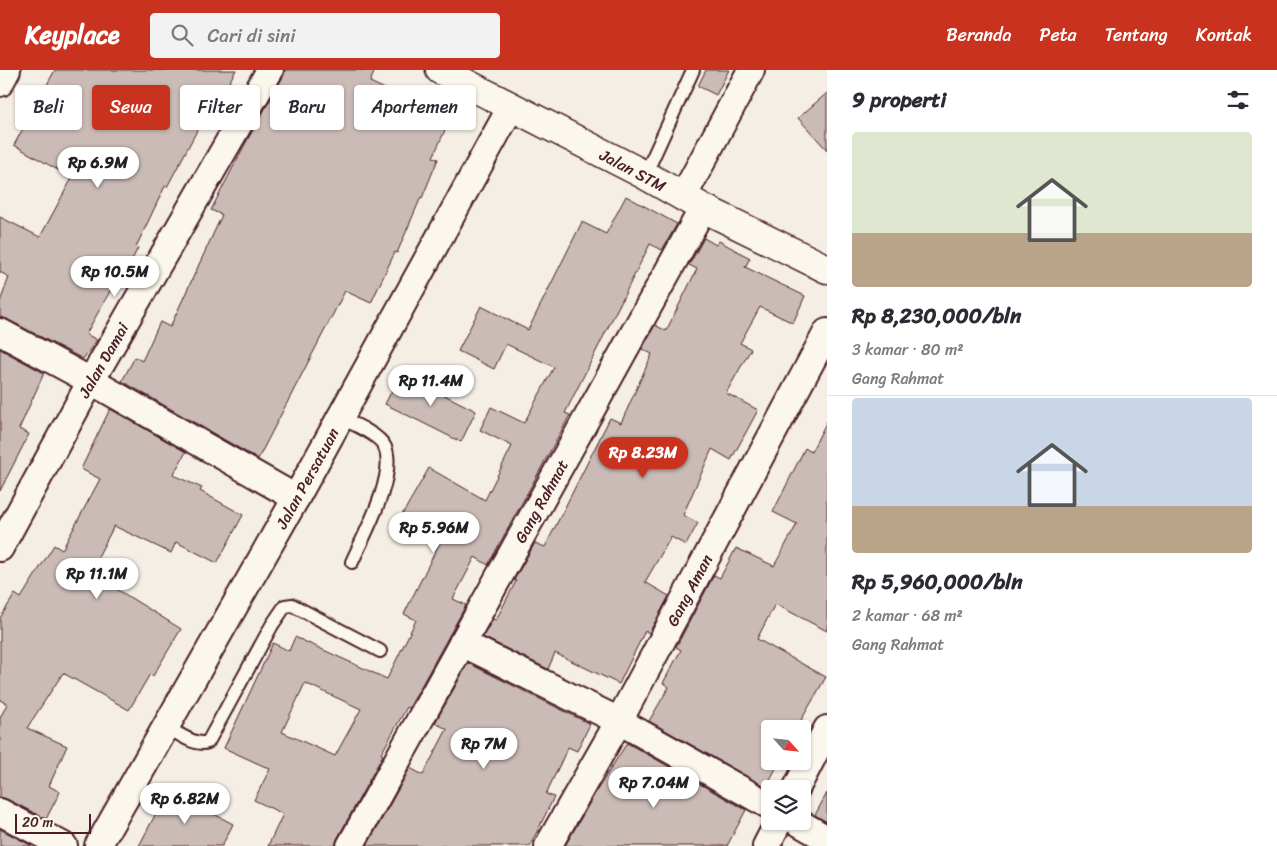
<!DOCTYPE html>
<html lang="id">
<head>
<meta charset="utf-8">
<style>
	:root { --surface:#fff; --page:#f2f2f3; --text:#2b2b33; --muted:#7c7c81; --line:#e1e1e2; --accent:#c8321e }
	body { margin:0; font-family:Sriracha,sans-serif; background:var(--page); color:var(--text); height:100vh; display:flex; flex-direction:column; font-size:19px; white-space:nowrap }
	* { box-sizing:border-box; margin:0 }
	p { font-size:16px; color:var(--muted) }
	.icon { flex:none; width:28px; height:28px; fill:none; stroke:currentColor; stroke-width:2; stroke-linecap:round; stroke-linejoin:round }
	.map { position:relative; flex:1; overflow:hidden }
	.details { display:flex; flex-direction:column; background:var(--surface); width:450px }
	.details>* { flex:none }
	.banner { position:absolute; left:15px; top:15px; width:475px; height:45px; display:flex; gap:10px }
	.needle { width:32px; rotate:117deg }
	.tools { position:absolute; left:761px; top:650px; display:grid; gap:10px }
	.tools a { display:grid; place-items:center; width:50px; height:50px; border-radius:5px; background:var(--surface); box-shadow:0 1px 4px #0004; font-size:25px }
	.scale { position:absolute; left:15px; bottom:12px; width:76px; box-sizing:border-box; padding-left:5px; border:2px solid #4a1f2b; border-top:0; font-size:14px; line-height:18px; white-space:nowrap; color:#4a1f2b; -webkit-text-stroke:4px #fbf7ec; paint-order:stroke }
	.price { position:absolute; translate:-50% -42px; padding:0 11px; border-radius:18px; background:#fff; color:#222; font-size:16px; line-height:32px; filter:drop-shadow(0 1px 2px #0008) }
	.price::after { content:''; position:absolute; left:50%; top:30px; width:15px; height:11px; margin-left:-8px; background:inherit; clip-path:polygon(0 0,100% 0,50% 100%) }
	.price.on { background:var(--accent); color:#fff }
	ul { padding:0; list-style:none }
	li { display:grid; align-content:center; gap:10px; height:265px; padding:0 25px }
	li+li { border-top:1px solid var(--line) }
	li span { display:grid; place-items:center; height:155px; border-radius:5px; color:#555 }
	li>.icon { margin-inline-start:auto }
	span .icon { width:90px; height:90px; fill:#fffc; stroke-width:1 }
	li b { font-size:21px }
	h2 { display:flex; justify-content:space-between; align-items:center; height:60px; padding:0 25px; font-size:21px }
	.pill { padding:0 18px; border-radius:5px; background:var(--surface); box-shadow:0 1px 4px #0004; font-size:18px; line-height:45px }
	.pill.on { background:var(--accent); color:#fff }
	header { display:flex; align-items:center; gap:30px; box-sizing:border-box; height:70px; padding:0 25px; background:var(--accent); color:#fff }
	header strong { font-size:24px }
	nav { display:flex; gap:28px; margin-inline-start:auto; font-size:18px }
	.search { width:350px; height:45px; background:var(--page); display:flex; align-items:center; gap:12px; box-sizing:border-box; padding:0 18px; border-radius:5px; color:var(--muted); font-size:19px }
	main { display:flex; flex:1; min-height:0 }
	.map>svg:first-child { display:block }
	.building { fill:#cabbb6; stroke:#4a1f2b; fill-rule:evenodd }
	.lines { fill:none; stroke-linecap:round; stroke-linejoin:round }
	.service-casing { stroke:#4a1f2b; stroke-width:16 }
	.minor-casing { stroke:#4a1f2b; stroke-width:30 }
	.tertiary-casing { stroke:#4a1f2b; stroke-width:31 }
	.service { stroke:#fbf7ec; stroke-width:12 }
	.minor { stroke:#fbf7ec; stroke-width:26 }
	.tertiary { stroke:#fbf7ec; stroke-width:28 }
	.labels { text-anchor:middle; stroke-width:4.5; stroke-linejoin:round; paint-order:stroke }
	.street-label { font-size:16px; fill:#4a1f2b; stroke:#fbf7ec }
</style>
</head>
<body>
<header>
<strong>Keyplace</strong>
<div class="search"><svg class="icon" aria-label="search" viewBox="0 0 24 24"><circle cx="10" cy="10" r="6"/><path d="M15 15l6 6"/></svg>Cari di sini</div>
<nav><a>Beranda</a><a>Peta</a><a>Tentang</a><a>Kontak</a></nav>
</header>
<main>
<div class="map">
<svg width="827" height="776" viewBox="0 0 827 776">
	<rect width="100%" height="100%" fill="#f4eee4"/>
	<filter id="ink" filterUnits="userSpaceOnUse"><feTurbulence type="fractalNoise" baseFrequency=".02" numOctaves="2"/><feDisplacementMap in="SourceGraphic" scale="10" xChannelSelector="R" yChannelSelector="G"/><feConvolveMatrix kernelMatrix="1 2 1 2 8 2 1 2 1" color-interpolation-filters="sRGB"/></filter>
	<g filter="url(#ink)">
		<g class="building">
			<path d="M55 0H236L222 25 217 23 167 117 165 116 136 177 138 178 122 209 118 207 86 264 97 270 83 289 7 249 0 247V232L9 207 0 202V147L40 167 72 108 14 75Z"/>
			<path d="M285 0H375L370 12 450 49 433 87 438 89 422 128 421 127 397 183 395 182 371 233 345 221 258 389 122 311 135 287 142 291 160 252 170 257 222 145 211 140 244 76 283 7Z"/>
			<path d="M706 0H729L716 25 698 16Z"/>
			<path d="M827 23V80L798 48Z"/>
			<path d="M626 126 677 154 662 180 650 174 565 343 570 345 488 495 475 487 453 529 466 535 409 638 407 637 381 684 383 685 337 769 335 776H268L283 744 254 730 270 699 224 678 273 573 289 581 295 567 387 609 416 550 404 544 442 468 402 445 429 398 485 430 512 376 480 360 491 337 524 353 554 297 506 274 494 299 458 281 481 236 528 260 582 152 606 164ZM305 613 361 639 335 686 282 662Z"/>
			<path d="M704 168 716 175 719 171 750 188 745 197 805 226 793 253 760 237 740 273 751 279 726 323 758 340 731 390 712 379 683 445 698 453 686 475 671 467 645 512 669 526 649 563 645 561 619 614 555 583 548 599 483 567 493 549 496 550 516 511 514 510 535 473 545 477 610 348 621 353 652 284 642 279 655 255 666 261 697 199 689 195Z"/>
			<path d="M0 279 44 303 19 359 29 364 0 421Z"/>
			<path d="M401 303 476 341 461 372 385 334Z"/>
			<path d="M110 339 186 382 173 405 202 418 200 421 243 445 217 493 176 472 171 483 114 456 92 498 104 506 102 510 181 559 153 606 150 604 129 640 63 603 27 658 67 676 49 716 60 722 46 749 7 729 0 727V648L7 634 0 630V548L15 524 21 528 54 475 62 480 100 409 81 399Z"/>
			<path d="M827 351V561L775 534 757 569 826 607 796 659H770V691H780L766 717 649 651 669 617 663 613 681 580 676 577 714 505 720 508 736 478 774 496 797 454 773 442 805 378 811 382Z"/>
			<path d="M468 593 590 654 577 681 568 677 546 724 554 727 530 776H367L410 698 423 705 447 659 435 653Z"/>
			<path d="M627 673 746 740 727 776H565L597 720Z"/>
			<path d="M168 720 233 754 222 776H139Z"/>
			<path d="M827 723V752L815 745Z"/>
			<path d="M0 759 32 776H0Z"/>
		</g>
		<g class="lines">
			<defs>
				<g id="service">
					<path d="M645 105 693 0"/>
					<path d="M341 348C352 353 380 365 385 377 397 406 364 465 352 492"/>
					<path d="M166 657C177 662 195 677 208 672L272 555 285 536 292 535 380 581"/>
				</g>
				<g id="minor">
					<path d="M0 13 7 0"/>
					<path d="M683 127 751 0"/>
					<path d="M0 262 91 311 296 428"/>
					<path d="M0 478 91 311 270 0"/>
					<path d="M462 573 619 651 770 736"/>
					<path d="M796 719 827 659"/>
					<path d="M0 742 64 776"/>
					<path d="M796 751 827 769"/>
					<path d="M98 776 296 428 511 37"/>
					<path d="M350 776 703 138"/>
					<path d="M548 776 619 651 827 262"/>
					<path d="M766 776 779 751"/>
				</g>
				<path id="tertiary" d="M440 0 645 105 703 138 827 199"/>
			</defs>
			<use href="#service" class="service-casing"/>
			<use href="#minor" class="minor-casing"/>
			<use href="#tertiary" class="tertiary-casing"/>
			<use href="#service" class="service"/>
			<use href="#minor" class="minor"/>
			<use href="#tertiary" class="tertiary"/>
		</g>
	</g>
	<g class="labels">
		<g class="street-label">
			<text transform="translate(633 100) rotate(28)" y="6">Jalan STM</text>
			<text transform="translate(103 290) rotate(-60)" y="6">Jalan Damai</text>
			<text transform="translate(307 408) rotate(-61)" y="6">Jalan Persatuan</text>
			<text transform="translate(541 431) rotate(-61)" y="6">Gang Rahmat</text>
			<text transform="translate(689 520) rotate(-62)" y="6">Gang Aman</text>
		</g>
	</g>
</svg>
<div class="tools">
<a><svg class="needle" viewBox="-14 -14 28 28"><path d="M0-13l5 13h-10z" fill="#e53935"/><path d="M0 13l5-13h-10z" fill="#7c7c81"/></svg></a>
<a><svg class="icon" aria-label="layers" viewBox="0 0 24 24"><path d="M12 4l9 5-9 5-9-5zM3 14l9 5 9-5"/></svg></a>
</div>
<div class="scale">20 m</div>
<b class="price" style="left:98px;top:119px">Rp 6.9M</b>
<b class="price" style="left:115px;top:228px">Rp 10.5M</b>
<b class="price" style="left:431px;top:337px">Rp 11.4M</b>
<b class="price on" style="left:643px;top:409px">Rp 8.23M</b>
<b class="price" style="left:434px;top:484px">Rp 5.96M</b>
<b class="price" style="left:97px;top:530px">Rp 11.1M</b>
<b class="price" style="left:484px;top:700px">Rp 7M</b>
<b class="price" style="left:654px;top:739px">Rp 7.04M</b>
<b class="price" style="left:185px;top:755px">Rp 6.82M</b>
<div class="banner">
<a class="pill">Beli</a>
<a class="pill on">Sewa</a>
<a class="pill">Filter</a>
<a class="pill">Baru</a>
<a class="pill">Apartemen</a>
</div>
</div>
<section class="details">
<h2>9 properti<svg class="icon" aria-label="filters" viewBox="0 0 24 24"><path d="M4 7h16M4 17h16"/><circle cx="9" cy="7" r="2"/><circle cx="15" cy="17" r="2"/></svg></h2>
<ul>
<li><span style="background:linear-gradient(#dfe7d0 65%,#b9a48a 0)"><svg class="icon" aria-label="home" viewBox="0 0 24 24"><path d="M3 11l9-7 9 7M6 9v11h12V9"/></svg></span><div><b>Rp 8,230,000/bln</b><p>3 kamar · 80 m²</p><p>Gang Rahmat</p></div></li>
<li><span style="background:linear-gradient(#c9d6e8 70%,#b9a48a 0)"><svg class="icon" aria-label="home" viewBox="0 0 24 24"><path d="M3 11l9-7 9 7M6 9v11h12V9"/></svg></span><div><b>Rp 5,960,000/bln</b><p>2 kamar · 68 m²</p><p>Gang Rahmat</p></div></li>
</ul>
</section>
</main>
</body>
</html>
